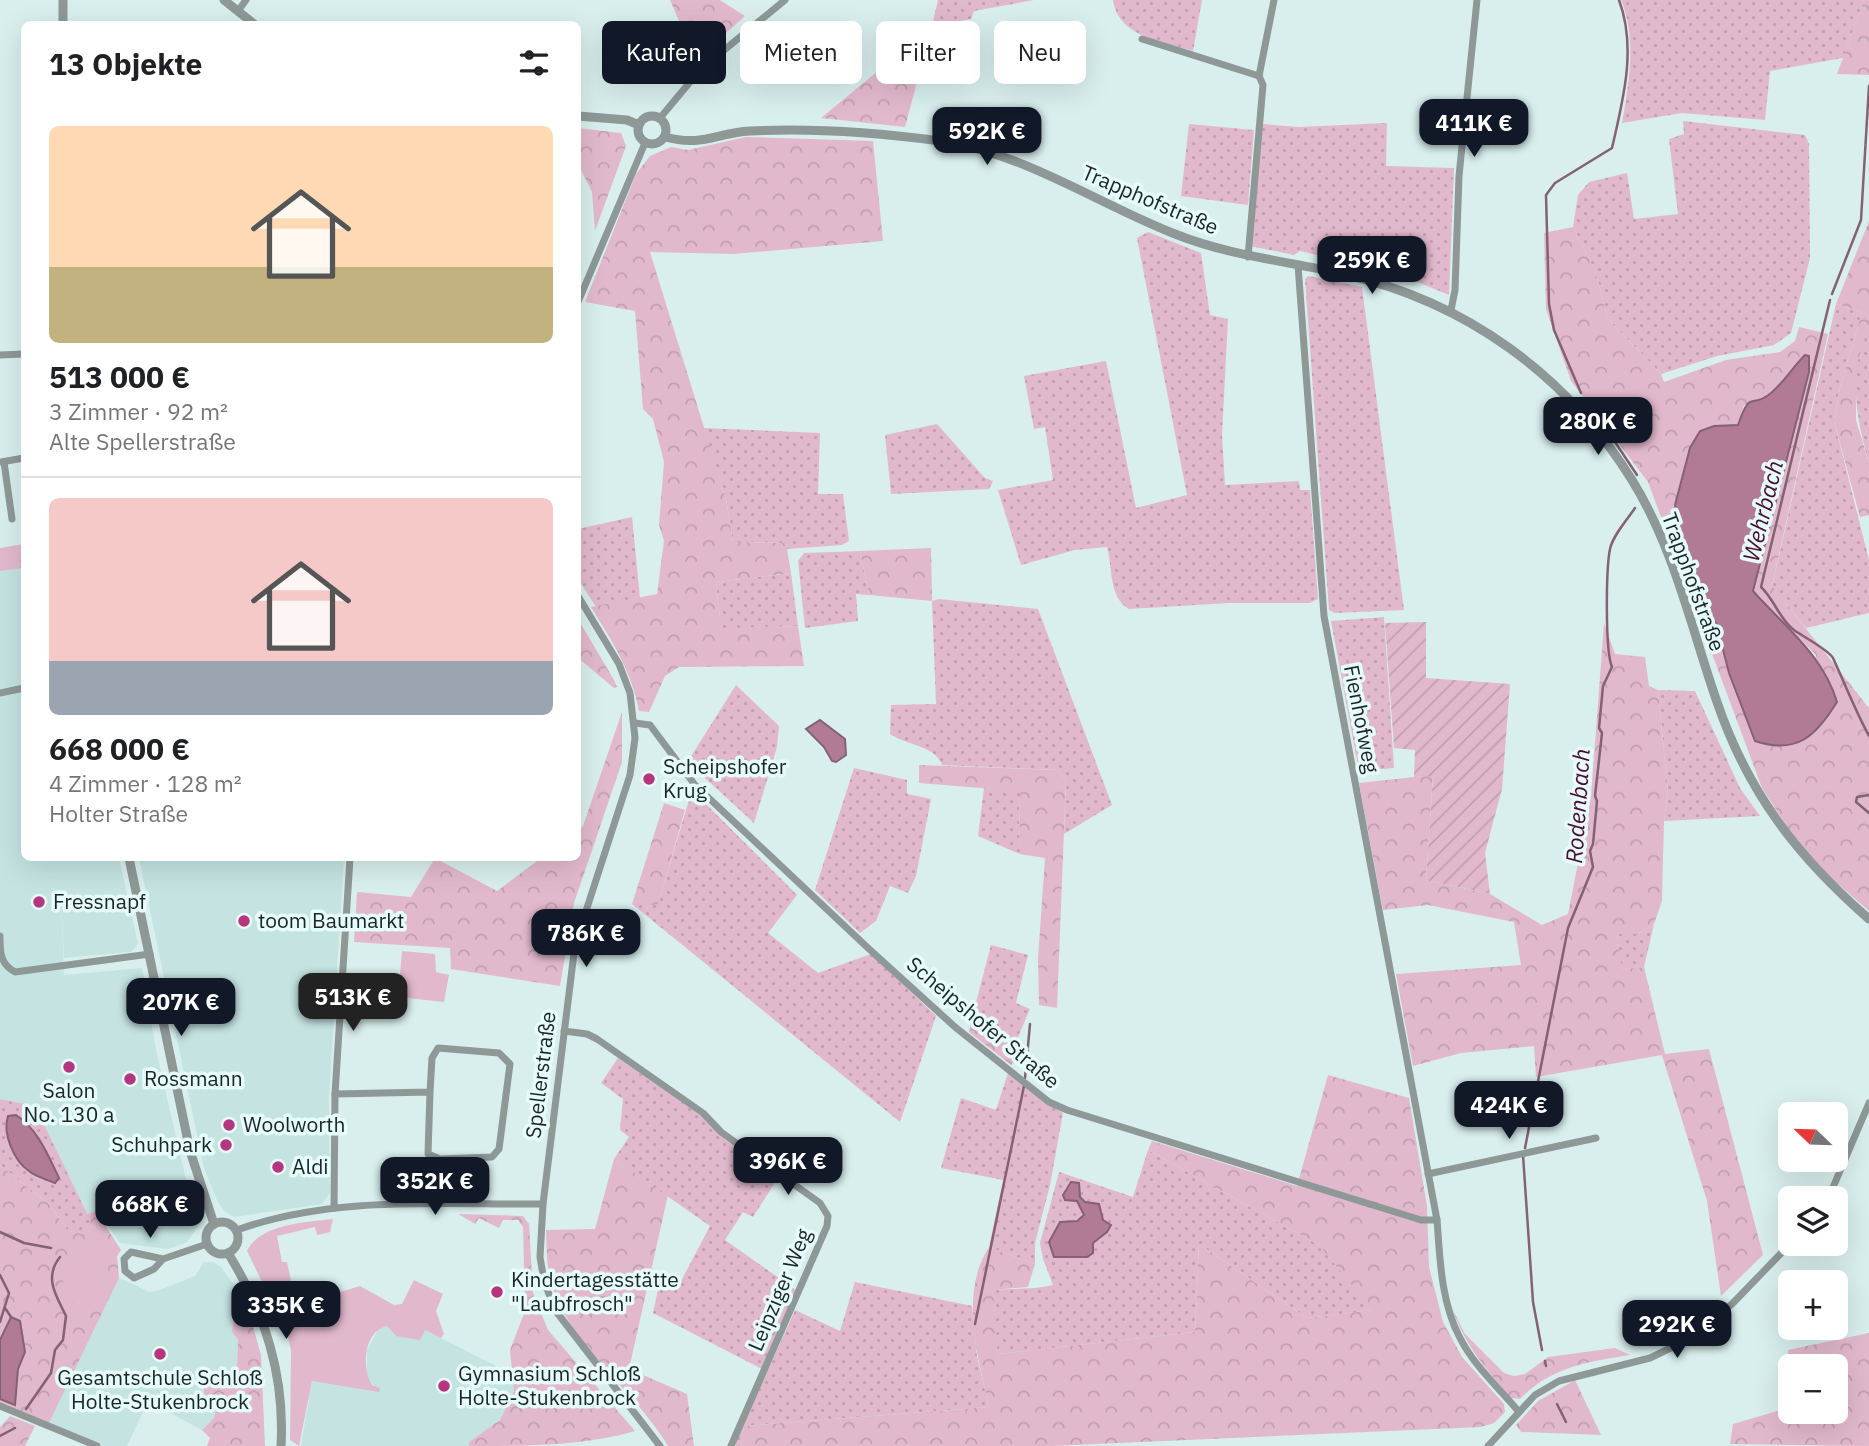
<!DOCTYPE html>
<html lang="de">
<head>
<meta charset="utf-8">
<style>
	:root { --surface:#fff; --page:#f2f2f2; --text:#202124; --muted:#757577; --line:#e0e0e0; --accent:#111827 }
	body { margin:0; font-family:"IBM Plex Sans",sans-serif; background:var(--page); color:var(--text); height:100vh; display:flex; flex-direction:column; font-size:26px; white-space:nowrap }
	* { box-sizing:border-box; margin:0 }
	p { font-size:23px; color:var(--muted) }
	.icon { flex:none; width:38px; height:38px; fill:none; stroke:currentColor; stroke-width:2; stroke-linecap:round; stroke-linejoin:round }
	.map { position:relative; flex:1; overflow:hidden }
	.drawer { position:absolute; left:21px; top:21px; width:560px; height:840px; display:flex; flex-direction:column; background:var(--surface); border-radius:10px; box-shadow:0 7px 28px #0002 }
	.drawer>* { flex:none }
	.guide { position:absolute; left:602px; top:21px; width:665px; height:63px; display:flex; gap:14px }
	.needle { width:46px; rotate:293deg }
	.tools { position:absolute; left:1778px; top:1102px; display:grid; gap:14px }
	.tools a { display:grid; place-items:center; width:70px; height:70px; border-radius:10px; background:var(--surface); box-shadow:0 7px 28px #0002; font-size:35px }
	.price { position:absolute; translate:-50% -60px; padding:0 16px; border-radius:14px; background:var(--accent); color:#fff; font-size:23px; line-height:46px; filter:drop-shadow(0 2px 4px #0008) }
	.price::after { content:''; position:absolute; left:50%; top:42px; width:21px; height:16px; margin-left:-10px; background:inherit; clip-path:polygon(0 0,100% 0,50% 100%) }
	.price.active { background:#222; color:#fff }
	ul { padding:0; list-style:none }
	li { display:grid; align-content:center; gap:14px; height:371px; padding:0 28px }
	li+li { border-top:2px solid var(--line) }
	li span { display:grid; place-items:center; height:217px; border-radius:10px; color:#555 }
	li>.icon { margin-inline-start:auto }
	span .icon { width:126px; height:126px; fill:#fffc; stroke-width:1 }
	li b { font-size:30px }
	h2 { display:flex; justify-content:space-between; align-items:center; height:84px; padding:0 28px; font-size:30px }
	.pill { padding:0 24px; border-radius:10px; background:var(--surface); box-shadow:0 7px 28px #0002; font-size:24px; line-height:63px }
	.pill.active { background:var(--accent); color:#fff }
	.map>svg:first-child { display:block }
	.built { fill:#c4e3e1 }
	.grass { fill:url(#grass-dots); fill-rule:evenodd }
	.forest { fill:url(#forest-crowns); fill-rule:evenodd }
	.park { fill:#e2b9cc }
	.garden { fill:url(#garden-furrows) }
	.water { fill:#b17b95; stroke:#846173; stroke-width:2 }
	.lines { fill:none; stroke-linecap:round; stroke-linejoin:round }
	.stream { stroke:#846173; stroke-width:2.5 }
	.minor { stroke:#8e9897; stroke-width:7 }
	.tertiary { stroke:#8e9897; stroke-width:9 }
	.poi-dot { fill:#b6357f; stroke:#e5fcfa; stroke-width:2.5 }
	.labels { text-anchor:middle; stroke-width:7; stroke-linejoin:round; paint-order:stroke }
	.street-label { font-size:21px; fill:#1c2524; stroke:#e5fcfa }
	.poi-label { font-size:21px; fill:#1c2524; stroke:#e5fcfa; text-anchor:start }
	.water-label { font-size:23px; font-style:italic; fill:#4c0a31; stroke:#e5fcfa }
</style>
</head>
<body>
<div class="map">
<svg width="1869" height="1446" viewBox="0 0 1869 1446">
	<defs>
		<pattern id="grass-dots" width="8" height="8" patternUnits="userSpaceOnUse" patternTransform="scale(1.75)"><rect width="8" height="8" fill="#e2b9cc"/><path d="M2 2h.1M6 6h.1" fill="none" stroke="#c19faf" stroke-width="1.8" stroke-linecap="round"/></pattern>
		<pattern id="forest-crowns" width="20" height="18" patternUnits="userSpaceOnUse" patternTransform="scale(1.75)"><rect width="20" height="18" fill="#e2b9cc"/><path d="M2 6a3 3 0 1 1 6 0M12 15a3 3 0 1 1 6 0" fill="none" stroke="#c19faf"/></pattern>
		<pattern id="garden-furrows" width="10" height="10" patternUnits="userSpaceOnUse" patternTransform="scale(1.75)"><rect width="10" height="10" fill="#e2b9cc"/><path d="M-1 1l2-2M0 10L10 0M9 11l2-2" fill="none" stroke="#c19faf"/></pattern>
	</defs>
	<rect width="100%" height="100%" fill="#d8efed"/>
	<g class="built">
		<path d="M24 568V858H119L138 944 131 952 64 958 60 875 64 975 142 968 156 1050 185 1175 201 1222 187 1242 168 1249 120 1243 97 1211 86 1215 35 1106 0 1099V571Z"/>
		<path d="M139 858H344L329 1097 330 1193 322 1204 234 1217 224 1211 217 1200 204 1168Z"/>
		<path d="M204 1262H213L221 1267 237 1289 232 1332 238 1340 237 1367 204 1387 216 1410 214 1418 202 1430 148 1401 127 1446H105L49 1423 119 1278 150 1292 160 1290 195 1276Z"/>
		<path d="M387 1326 393 1329 425 1330 514 1375V1391L500 1420 469 1442V1446H301L312 1381 376 1388 367 1378V1350L379 1328Z"/>
	</g>
	<g class="grass">
		<path d="M938 0H1034L974 11 971 19 932 26Z"/>
		<path d="M1113 0H1202L1193 51C1164 42 1118 37 1113 0Z"/>
		<path d="M1621 0H1864L1843 58 1770 71 1765 120 1682 113 1622 123C1629 83 1637 38 1621 0Z"/>
		<path d="M1683 121 1805 135 1809 144 1810 258 1791 333 1774 345 1717 356 1661 374 1608 319 1595 271 1573 227 1578 195 1589 182 1627 173 1634 219 1678 214 1669 139 1684 134Z"/>
		<path d="M1387 123 1386 166 1454 168 1449 295 1398 274 1300 251 1294 255 1250 246 1262 124 1299 127Z"/>
		<path d="M1189 124 1254 130 1248 205 1181 196Z"/>
		<path d="M1148 232 1201 253 1210 315 1228 319 1222 435 1225 485 1299 481 1300 490H1310L1318 599 1310 603H1229L1129 609C1108 597 1113 567 1107 547L1075 550 1021 565 998 490 1053 480 1045 427 1034 429 1024 376 1106 361 1136 508 1187 495 1137 238Z"/>
		<path d="M1308 276 1362 287 1404 610 1335 613 1329 610 1305 279Z"/>
		<path d="M1836 304 1862 312 1840 387 1834 421 1869 560V613L1806 628 1772 587Z"/>
		<path d="M1869 325V463C1856 419 1847 369 1869 325Z"/>
		<path d="M937 424 985 478 993 481 989 489 891 494 885 435Z"/>
		<path d="M703 428 820 433 818 494H843L849 541 842 545 787 549 786 543 733 542 726 499Z"/>
		<path d="M632 517 640 598 596 607 578 579V529Z"/>
		<path d="M860 551 869 595 856 594 858 621 805 628 798 561 804 553Z"/>
		<path d="M791 573 798 626 721 629 716 582Z"/>
		<path d="M939 599 1038 609 1112 805 1064 834 1066 780 1057 770 942 765C935 745 905 745 890 734L891 705 936 704 932 601Z"/>
		<path d="M1384 617 1394 768 1359 771 1331 621Z"/>
		<path d="M736 685 779 726 777 747 754 823 702 775 690 758Z"/>
		<path d="M1658 690 1695 691 1740 788 1760 816 1664 821 1668 793Z"/>
		<path d="M854 768 907 780V794L931 799 916 876 908 893 890 886 876 921 860 933 815 890Z"/>
		<path d="M984 788 1019 790 1020 854 978 836Z"/>
		<path d="M692 790 797 895 768 933 818 973 871 954 936 1016 900 1122 632 904H658Z"/>
		<path d="M1654 924 1644 967 1621 969 1617 933 1638 934Z"/>
		<path d="M991 945 1028 955 1016 1003 1030 1009 1018 1037 973 1014Z"/>
		<path d="M618 1058 700 1115 718 1134 778 1178 753 1217 743 1212 725 1240 796 1290 762 1369 653 1313 661 1275 679 1285 710 1226 614 1159 629 1137 620 1130 623 1099 601 1083Z"/>
		<path d="M1008 1073 1063 1113 1050 1185 1035 1243V1264L989 1247 1003 1180 941 1168 961 1098 996 1110Z"/>
		<path d="M0 1099 35 1106 93 1226 85 1236 67 1230 50 1205 0 1165Z"/>
		<path d="M1148 1150 1319 1245 1373 1310 1307 1318 1199 1244 1195 1332 997 1354 993 1290C1013 1288 1034 1290 1053 1285L1043 1259 1040 1243 1059 1172 1133 1197ZM1065 1188 1080 1189V1197L1103 1220 1107 1232 1093 1243 1054 1233 1084 1215 1077 1201 1065 1200Z"/>
		<path d="M855 1282 972 1306 977 1356 989 1407 744 1426 741 1446H736L735 1443 795 1310 840 1331Z"/>
	</g>
	<g class="forest">
		<path d="M670 0H720L745 16 696 60Z"/>
		<path d="M1864 0H1869V75L1837 74Z"/>
		<path d="M932 26 905 127 821 118 930 28Z"/>
		<path d="M578 128 621 133 626 146 595 231 592 192 578 164Z"/>
		<path d="M746 137 873 141 883 241 733 254 650 252 726 499 733 542 786 543 791 573 716 582 721 628 798 626 804 666 679 667 665 676 649 712 639 711C632 672 612 641 591 607L657 594 664 541 659 525 664 462 653 419 643 409 635 311 585 302 636 174 650 156 671 147 688 150Z"/>
		<path d="M1869 221V325L1858 360 1856 394V420L1869 463V515L1860 517 1834 421 1840 387 1862 312 1836 304Z"/>
		<path d="M1573 227 1595 271 1608 319 1661 374 1664 382 1726 360 1780 352 1795 341 1799 327 1828 334 1772 586 1869 708V911L1830 877 1795 839 1762 788 1648 482 1571 381 1546 309 1544 233ZM1805 356 1809 372 1753 591 1816 655 1794 744 1772 746 1755 740 1729 673 1717 626 1690 574 1683 546 1690 448 1700 431 1714 426 1738 425 1744 405 1769 396Z"/>
		<path d="M24 544V568L0 571V548Z"/>
		<path d="M931 548 932 601 869 595 860 551Z"/>
		<path d="M578 619 614 680 617 687 614 688 578 658Z"/>
		<path d="M1604 623 1615 654 1645 657 1649 686 1658 690 1668 793 1664 821 1662 901 1654 924 1638 934H1617L1622 969 1644 967 1665 1054 1709 1049 1763 1255 1721 1296 1707 1201 1662 1055 1536 1077 1534 1046 1461 1053 1413 1066 1396 974 1521 965 1514 922 1428 905 1383 910 1359 783 1433 775 1426 880 1490 894 1542 925 1568 914 1591 797Z"/>
		<path d="M622 712V762L574 903 560 986 451 969 450 948 354 942 357 892 411 897 435 858 497 891 541 858H578V830L583 826Z"/>
		<path d="M919 765 1057 770 1066 780 1057 1008 1039 1005 1038 958 1045 858 1020 854 1019 791 919 783Z"/>
		<path d="M664 803 685 810 658 905 632 904Z"/>
		<path d="M973 1014 1018 1037C1018 1047 1021 1059 1011 1065L969 1032Z"/>
		<path d="M1328 1075 1409 1098 1427 1206 1429 1267 1443 1322 1462 1357 1504 1404 1505 1412 1494 1423 1481 1427 1051 1446H741L743 1426 989 1407C978 1358 959 1293 989 1247L1035 1264 1028 1287 993 1290 998 1354 1195 1332 1199 1244 1307 1318 1372 1310 1319 1245 1148 1150 1152 1141 1297 1186Z"/>
		<path d="M614 1159 668 1195 629 1369 687 1394 694 1446H668C635 1391 575 1350 553 1289 546 1271 547 1249 546 1230L595 1229Z"/>
		<path d="M0 1165 50 1205 67 1230 85 1235 93 1226 86 1215 96 1211 121 1250 117 1256 119 1278 49 1423 0 1404V1399L5 1402 17 1392C10 1357 41 1358 8 1324L0 1340Z"/>
		<path d="M458 1214 523 1216 529 1224 533 1293 548 1330 635 1431C586 1446 523 1446 469 1446V1442L500 1420 514 1391 510 1350 525 1311 523 1227 518 1220H503L499 1228 479 1218 475 1224Z"/>
		<path d="M237 1289 254 1330 261 1355 265 1446H207L210 1438 202 1430 214 1418 216 1410 204 1402V1387L237 1367 238 1340 232 1332Z"/>
		<path d="M1452 1308 1465 1334 1504 1373 1514 1376 1525 1374 1548 1357 1615 1348 1630 1355C1587 1362 1551 1367 1520 1399L1511 1398C1486 1370 1465 1345 1452 1308Z"/>
		<path d="M1869 1333V1446L1730 1444 1733 1424 1788 1408V1350ZM1790 1367H1836V1412H1790Z"/>
		<path d="M1575 1380 1601 1435 1521 1432 1516 1425 1538 1401Z"/>
		<path d="M10 1416 35 1426 25 1446H0V1427Z"/>
	</g>
	<g class="park">
		<path d="M402 951 435 954 436 972 449 975 444 1002 398 997Z"/>
		<path d="M333 1219 330 1232 317 1235 315 1227 277 1236 282 1262H287L294 1294 307 1302 360 1286 394 1305 402 1304 414 1280 443 1294 436 1311 444 1334 441 1338 425 1330 420 1340 396 1336 387 1326C364 1331 361 1368 372 1385L380 1388 379 1392 312 1381 299 1446 290 1440 291 1351 287 1333 247 1251C259 1224 307 1222 333 1219Z"/>
		<path d="M86 1246 106 1250 102 1262 108 1288 99 1302 83 1308 69 1299 62 1278 64 1259 84 1256Z"/>
	</g>
	<path class="garden" d="M1426 622V678L1510 684 1502 789 1485 853 1490 894 1426 880 1433 776 1414 777 1415 750 1394 748 1385 623Z"/>
	<g class="water">
		<path d="M1805 355 1809 356V372L1753 591C1785 627 1823 655 1837 702 1816 736 1797 755 1755 741L1729 673 1717 626 1690 574 1675 505 1690 448 1700 431 1714 426 1738 425C1752 386 1750 411 1771 393 1783 383 1793 367 1805 355Z"/>
		<path d="M820 720 845 739 846 755 836 762 832 761 824 747 806 729Z"/>
		<path d="M16 1115C37 1128 48 1155 59 1178L55 1183C46 1179 36 1177 29 1171 14 1161 2 1133 8 1116Z"/>
		<path d="M1071 1182 1079 1183 1080 1197 1085 1202 1099 1204 1103 1220 1111 1225 1107 1232 1093 1243V1253L1087 1257H1054L1049 1242 1060 1222 1077 1221 1084 1215 1077 1201 1065 1200 1063 1195Z"/>
		<path d="M11 1317 20 1321 25 1352 18 1369 15 1405 0 1399V1340Z"/>
	</g>
	<g class="lines">
		<g class="stream">
			<path d="M1832 294 1861 220 1869 86"/>
			<path d="M1830 300 1761 587C1775 600 1779 619 1794 630 1802 636 1829 650 1833 658 1845 684 1855 710 1869 736"/>
			<path d="M1581 393 1554 330 1549 304 1546 195 1555 183 1612 148C1623 100 1637 48 1619 0"/>
			<path d="M1599 418 1637 475"/>
			<path d="M1869 795 1857 797 1856 802 1869 813"/>
			<path d="M1025 1078 1030 1024"/>
			<path d="M1525 1148 1568 928 1593 867 1590 851 1593 844 1597 801 1595 796 1602 733 1599 728 1603 686 1612 667C1605 651 1606 569 1610 549 1613 535 1627 520 1635 508"/>
			<path d="M1523 1155 1533 1302 1542 1350"/>
			<path d="M0 1232 24 1243 51 1248"/>
			<path d="M0 1275 9 1293 0 1322"/>
			<path d="M5 1308 11 1317"/>
			<path d="M975 1324 1024 1086"/>
			<path d="M1545 1361 1546 1366"/>
			<path d="M1557 1404 1566 1422"/>
			<path d="M26 1409 51 1373 55 1350 63 1340 66 1316C57 1297 43 1278 60 1257"/>
			<path d="M0 1436 15 1428"/>
		</g>
		<g class="minor">
			<path d="M238 11 246 0"/>
			<path d="M1142 39 1259 76"/>
			<path d="M660 118 700 70 785 0"/>
			<path d="M1248 257 1263 85 1259 76 1274 0"/>
			<path d="M1298 265 1324 616 1437 1220C1440 1259 1441 1301 1459 1336 1473 1365 1499 1388 1519 1412"/>
			<path d="M578 302 645 143"/>
			<path d="M1451 310 1455 290 1459 176 1477 0"/>
			<path d="M0 355 24 354"/>
			<path d="M1 462 24 458"/>
			<path d="M4 462 12 519"/>
			<path d="M578 596 619 664 630 693 635 738 630 775 575 945 543 1204 540 1257 544 1281 555 1310 660 1446"/>
			<path d="M0 693 24 688"/>
			<path d="M635 723 650 725 695 785 868 948 955 1027 1049 1102 1067 1110 1421 1220H1437"/>
			<path d="M0 936C0 952 0 964 15 972L150 954"/>
			<path d="M564 1031 587 1034 597 1039 703 1113 721 1132 820 1203 828 1216 827 1226 731 1446"/>
			<path d="M335 1094 430 1092 428 1154 440 1159 492 1157 499 1149 510 1064 499 1053 438 1048 432 1058 430 1092"/>
			<path d="M1428 1174 1596 1138"/>
			<path d="M1828 1199 1869 1103"/>
			<path d="M334 1208 335 1094 350 858"/>
			<path d="M237 1230C334 1195 441 1205 543 1204"/>
			<path d="M163 1259 131 1252 124 1259 125 1271 134 1278 154 1269 163 1259 207 1244"/>
			<path d="M0 1406 97 1446"/>
			<path d="M1488 1446 1535 1395 1559 1381 1650 1358 1681 1343 1732 1304 1790 1244"/>
		</g>
		<g class="tertiary">
			<path d="M63 0V24"/>
			<path d="M224 0 254 24"/>
			<path d="M578 116 627 120 639 125"/>
			<circle cx="652" cy="130" r="14"/>
			<path d="M665 137C703 147 715 133 750 131 810 128 881 133 940 141 1025 153 1096 203 1175 234 1230 256 1287 261 1344 274 1466 302 1566 374 1632 480 1674 548 1691 627 1717 702 1748 793 1797 856 1869 919"/>
			<path d="M129 858 190 1151 214 1224"/>
			<circle cx="222" cy="1238" r="16"/>
			<path d="M228 1253C265 1313 285 1375 281 1446"/>
		</g>
	</g>
	<g class="poi-dot">
		<circle cx="649" cy="779" r="7"/>
		<circle cx="39" cy="902" r="7"/>
		<circle cx="244" cy="921" r="7"/>
		<circle cx="69" cy="1067" r="7"/>
		<circle cx="130" cy="1079" r="7"/>
		<circle cx="229" cy="1125" r="7"/>
		<circle cx="226" cy="1145" r="7"/>
		<circle cx="278" cy="1167" r="7"/>
		<circle cx="497" cy="1292" r="7"/>
		<circle cx="160" cy="1354" r="7"/>
		<circle cx="444" cy="1386" r="7"/>
	</g>
	<g class="labels">
		<g class="street-label">
			<text transform="translate(1150 200) rotate(23)" y="7">Trapphofstraße</text>
			<text transform="translate(1693 582) rotate(70)" y="7">Trapphofstraße</text>
			<text transform="translate(1361 719) rotate(79)" y="7">Fienhofweg</text>
			<text transform="translate(983 1023) rotate(40)" y="7">Scheipshofer Straße</text>
			<text transform="translate(541 1075) rotate(-83)" y="7">Spellerstraße</text>
			<text transform="translate(780 1290) rotate(-67)" y="7">Leipziger Weg</text>
		</g>
		<g class="poi-label">
			<text x="663" y="774">Scheipshofer<tspan x="663" dy="24">Krug</tspan></text>
			<text x="53" y="909">Fressnapf</text>
			<text x="258" y="928">toom Baumarkt</text>
			<text x="144" y="1086">Rossmann</text>
			<text x="69" y="1098" text-anchor="middle">Salon<tspan x="69" dy="24">No. 130 a</tspan></text>
			<text x="243" y="1132">Woolworth</text>
			<text x="212" y="1152" text-anchor="end">Schuhpark</text>
			<text x="292" y="1174">Aldi</text>
			<text x="511" y="1287">Kindertagesstätte<tspan x="511" dy="24">"Laubfrosch"</tspan></text>
			<text x="458" y="1381">Gymnasium Schloß<tspan x="458" dy="24">Holte-Stukenbrock</tspan></text>
			<text x="160" y="1385" text-anchor="middle">Gesamtschule Schloß<tspan x="160" dy="24">Holte-Stukenbrock</tspan></text>
		</g>
		<g class="water-label">
			<text transform="translate(1763 511) rotate(-76)" y="8">Wehrbach</text>
			<text transform="translate(1578 806) rotate(-86)" y="8">Rodenbach</text>
		</g>
	</g>
</svg>
<div class="tools">
<a><svg class="needle" viewBox="-14 -14 28 28"><path d="M0-13l5 13h-10z" fill="#e53935"/><path d="M0 13l5-13h-10z" fill="#757577"/></svg></a>
<a><svg class="icon" aria-label="layers" viewBox="0 0 24 24"><path d="M12 4l9 5-9 5-9-5zM3 14l9 5 9-5"/></svg></a>
<a>+</a>
<a>−</a>
</div>
<b class="price" style="left:1474px;top:159px">411K €</b>
<b class="price" style="left:987px;top:167px">592K €</b>
<b class="price" style="left:1372px;top:296px">259K €</b>
<b class="price" style="left:1598px;top:457px">280K €</b>
<b class="price" style="left:586px;top:969px">786K €</b>
<b class="price active" style="left:353px;top:1033px">513K €</b>
<b class="price" style="left:181px;top:1038px">207K €</b>
<b class="price" style="left:1509px;top:1141px">424K €</b>
<b class="price" style="left:788px;top:1197px">396K €</b>
<b class="price" style="left:435px;top:1217px">352K €</b>
<b class="price" style="left:150px;top:1240px">668K €</b>
<b class="price" style="left:286px;top:1341px">335K €</b>
<b class="price" style="left:1677px;top:1360px">292K €</b>
<div class="guide">
<a class="pill active">Kaufen</a>
<a class="pill">Mieten</a>
<a class="pill">Filter</a>
<a class="pill">Neu</a>
</div>
<section class="drawer">
<h2>13 Objekte<svg class="icon" aria-label="filters" viewBox="0 0 24 24"><path d="M4 7h16M4 17h16"/><circle cx="9" cy="7" r="2"/><circle cx="15" cy="17" r="2"/></svg></h2>
<ul>
<li><span style="background:linear-gradient(#ffd9b3 65%,#c2b280 0)"><svg class="icon" aria-label="home" viewBox="0 0 24 24"><path d="M3 11l9-7 9 7M6 9v11h12V9"/></svg></span><div><b>513 000 €</b><p>3 Zimmer · 92 m²</p><p>Alte Spellerstraße</p></div></li>
<li><span style="background:linear-gradient(#f6c9c9 75%,#9aa5b1 0)"><svg class="icon" aria-label="home" viewBox="0 0 24 24"><path d="M3 11l9-7 9 7M6 9v11h12V9"/></svg></span><div><b>668 000 €</b><p>4 Zimmer · 128 m²</p><p>Holter Straße</p></div></li>
</ul>
</section>
</div>
</body>
</html>
